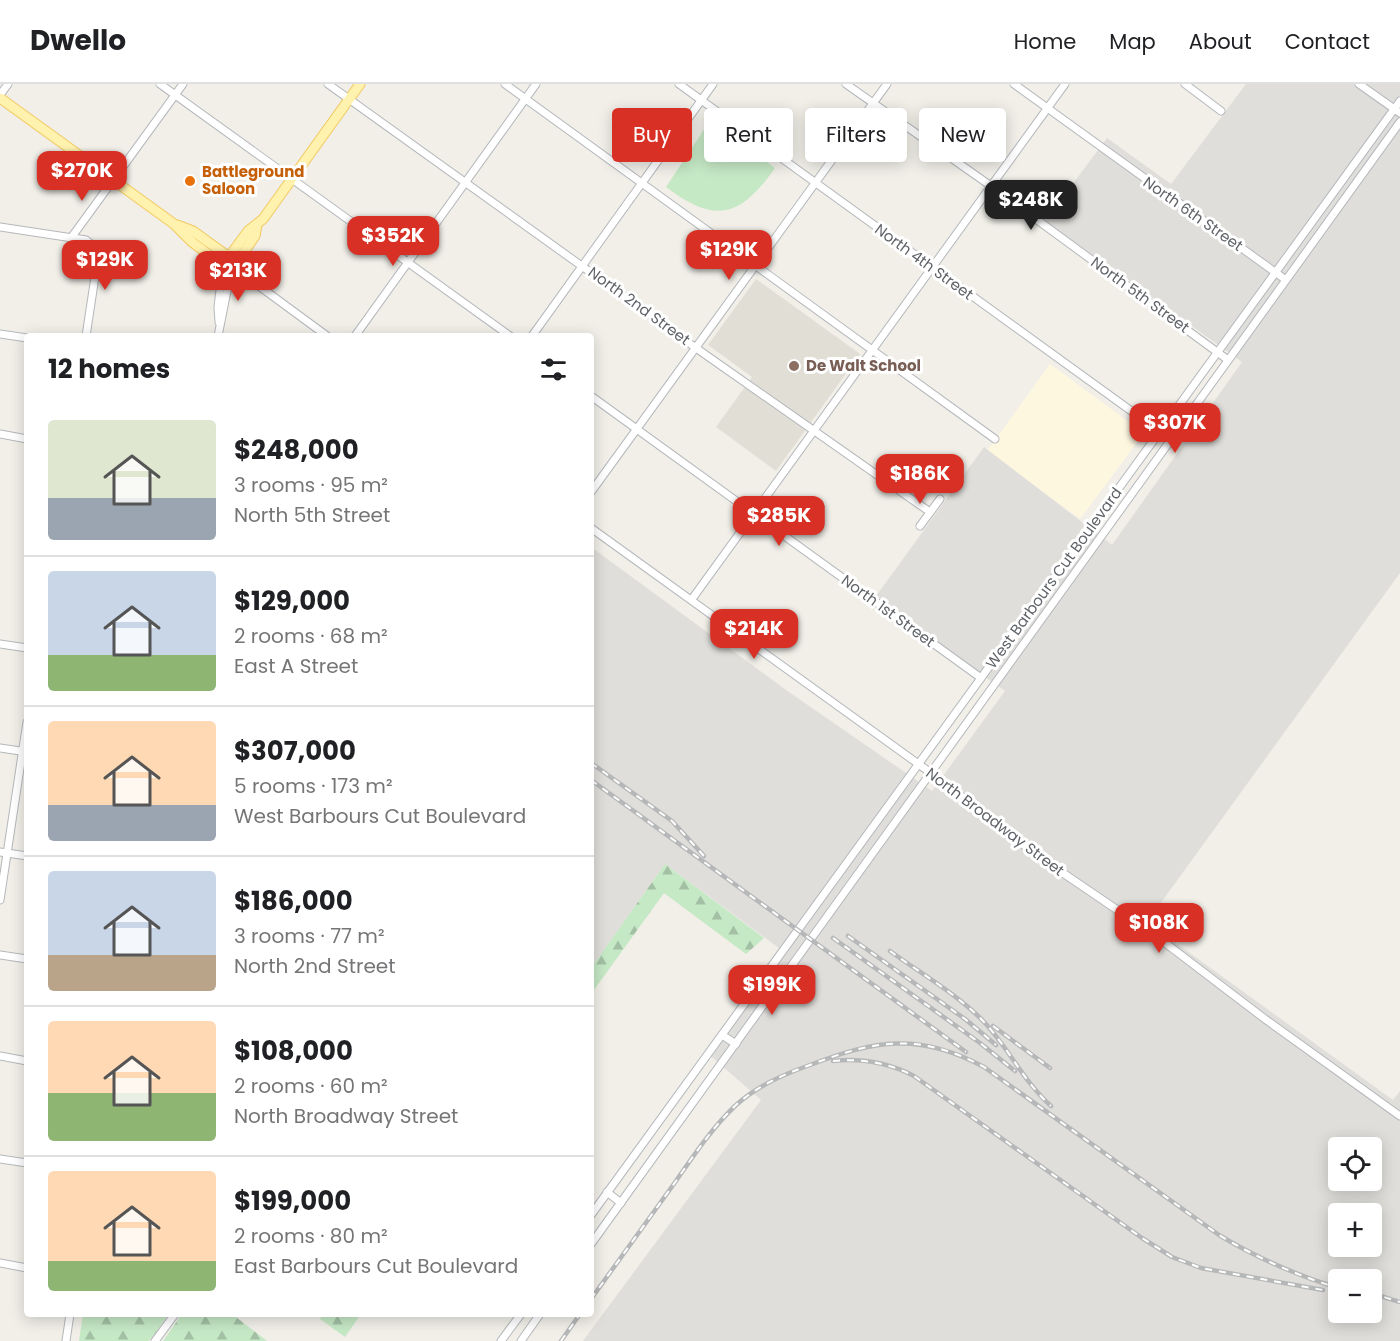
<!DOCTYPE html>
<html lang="en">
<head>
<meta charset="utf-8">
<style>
	:root { --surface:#fff; --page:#f6f6f6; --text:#202124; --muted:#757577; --line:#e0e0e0; --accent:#d93025 }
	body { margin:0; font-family:Poppins,sans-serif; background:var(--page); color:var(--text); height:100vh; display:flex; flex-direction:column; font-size:22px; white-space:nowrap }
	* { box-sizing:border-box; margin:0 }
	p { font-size:20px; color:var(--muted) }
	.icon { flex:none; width:33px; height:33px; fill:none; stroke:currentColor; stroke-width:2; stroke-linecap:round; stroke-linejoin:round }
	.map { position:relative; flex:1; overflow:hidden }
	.details { position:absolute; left:24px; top:249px; width:570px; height:984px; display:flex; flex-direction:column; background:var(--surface); border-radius:6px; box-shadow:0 3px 15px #0003 }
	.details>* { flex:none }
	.hud { position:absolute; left:612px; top:24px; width:570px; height:54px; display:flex; gap:12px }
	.tools { position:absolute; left:1328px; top:1053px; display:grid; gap:12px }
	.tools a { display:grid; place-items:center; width:54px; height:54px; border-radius:6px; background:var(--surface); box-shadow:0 3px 15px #0003; font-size:30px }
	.price { position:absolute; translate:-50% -51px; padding:0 14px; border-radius:12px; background:var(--accent); color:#fff; font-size:20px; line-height:39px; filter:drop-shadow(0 2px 3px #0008) }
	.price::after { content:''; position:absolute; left:50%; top:36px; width:18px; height:14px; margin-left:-9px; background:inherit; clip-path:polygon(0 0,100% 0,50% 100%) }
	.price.selected { background:#222; color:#fff }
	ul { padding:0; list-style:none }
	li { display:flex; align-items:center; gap:18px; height:150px; padding:0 24px }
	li+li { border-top:2px solid var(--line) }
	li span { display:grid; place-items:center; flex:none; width:168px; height:120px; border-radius:6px; color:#555 }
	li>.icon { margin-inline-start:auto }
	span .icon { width:72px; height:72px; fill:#fffc; stroke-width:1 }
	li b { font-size:26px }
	h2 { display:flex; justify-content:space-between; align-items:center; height:72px; padding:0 24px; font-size:26px }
	.pill { padding:0 21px; border-radius:6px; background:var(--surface); box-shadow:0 3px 15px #0003; font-size:21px; line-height:54px }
	.pill.selected { background:var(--accent); color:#fff }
	header { display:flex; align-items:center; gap:36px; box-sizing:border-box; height:84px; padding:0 30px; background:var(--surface); border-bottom:2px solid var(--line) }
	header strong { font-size:28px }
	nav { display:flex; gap:33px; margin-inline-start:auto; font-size:21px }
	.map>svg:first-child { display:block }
	.commercial { fill:#fef7e0 }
	.industrial { fill:#e0deda; fill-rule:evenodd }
	.education { fill:#e1ded6 }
	.forest { fill:url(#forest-firs) }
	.green { fill:#c5e8c5 }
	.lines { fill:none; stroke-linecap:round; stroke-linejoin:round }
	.minor-casing { stroke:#b5b8bc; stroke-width:9 }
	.major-casing { stroke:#f2c960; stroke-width:11 }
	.minor { stroke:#fff; stroke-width:7 }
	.major { stroke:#fff2af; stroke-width:9 }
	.rail-casing { stroke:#b6b7b8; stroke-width:4.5 }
	.rail { stroke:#fff; stroke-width:2; stroke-dasharray:7; stroke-linecap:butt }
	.food-dot { fill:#e8710a; stroke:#fff; stroke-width:2 }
	.education-dot { fill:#8d6e63; stroke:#fff; stroke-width:2 }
	.labels { text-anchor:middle; stroke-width:6; stroke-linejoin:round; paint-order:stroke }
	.food-label { font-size:15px; font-weight:bold; fill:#c56008; stroke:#fff; text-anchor:start }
	.street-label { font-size:15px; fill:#5f6368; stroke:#fff }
	.education-label { font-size:15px; font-weight:bold; fill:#785e54; stroke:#fff; text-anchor:start }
</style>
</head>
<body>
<header>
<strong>Dwello</strong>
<nav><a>Home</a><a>Map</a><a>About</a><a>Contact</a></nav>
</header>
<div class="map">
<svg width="1400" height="1257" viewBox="0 0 1400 1257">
	<defs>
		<pattern id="forest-firs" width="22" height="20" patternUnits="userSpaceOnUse" patternTransform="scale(1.5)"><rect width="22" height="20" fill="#c5e8c5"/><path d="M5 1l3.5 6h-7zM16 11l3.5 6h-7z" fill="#a3c0a4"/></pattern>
	</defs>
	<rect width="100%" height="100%" fill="#f1efe8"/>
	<path class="commercial" d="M1050 280 1144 349 1080 435 987 367Z"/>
	<path class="industrial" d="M1246 0H1400V489L1147 838 1393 1016 1400 1007V1257H583L761 1016 705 967 779 864 665 780 591 884V463L789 608 932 707 1005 607 874 515 984 363 1112 461 1242 278 1045 137 1107 54 1171 100ZM1338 1064H1371V1096H1338ZM1338 1130H1371V1162H1338ZM1338 1196H1371V1228H1338Z"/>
	<path class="education" d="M756 195 860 270 776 387 716 343 752 293 708 261Z"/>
	<g class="forest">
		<path d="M665 780 764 854 746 870 664 809 591 910V884Z"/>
		<path d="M83 1230H169L149 1257H79Z"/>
		<path d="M182 1230H232L267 1257H163Z"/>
		<path d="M323 1230H361L345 1253 320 1235Z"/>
	</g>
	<path class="green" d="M709 38H715L775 84C740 134 715 140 666 103Z"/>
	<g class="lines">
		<defs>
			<g id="minor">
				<path d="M160 0 510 252"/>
				<path d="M328 0 696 264 930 428"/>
				<path d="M505 0 995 355"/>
				<path d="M679 0 1170 355"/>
				<path d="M846 0 991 102 1228 276"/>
				<path d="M1014 0 1286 196"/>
				<path d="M1185 0 1221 27"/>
				<path d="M1359 0 1400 29"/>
				<path d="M0 11 8 0"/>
				<path d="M0 143 86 156 95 163 98 173 86 252"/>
				<path d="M71 154 183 0"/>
				<path d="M237 178 255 197"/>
				<path d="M219 238 218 223 223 181"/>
				<path d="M0 250 27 254"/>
				<path d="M218 252 231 187 259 202 327 252"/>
				<path d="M355 252 536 0"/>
				<path d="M532 252 713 0"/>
				<path d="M591 312 981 594"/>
				<path d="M0 350 27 355"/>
				<path d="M591 408 887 0"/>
				<path d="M920 442 940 415"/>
				<path d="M591 444 942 697 1035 770 1160 855 1265 935 1400 1032"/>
				<path d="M692 515 1065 0"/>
				<path d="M0 560 27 564"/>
				<path d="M0 664 27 668"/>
				<path d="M0 768 27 772"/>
				<path d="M0 816 27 638"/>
				<path d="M0 871 27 875"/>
				<path d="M722 951 736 960"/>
				<path d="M0 972 27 977"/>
				<path d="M0 1075 27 1079"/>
				<path d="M607 1108 621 1119"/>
				<path d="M591 1131 1400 17"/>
				<path d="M591 1160 1400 38"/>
				<path d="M0 1179 27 1184"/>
				<path d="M66 1257 70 1230"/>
				<path d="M155 1257 175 1230"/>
				<path d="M501 1257 521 1230"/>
				<path d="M521 1257 540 1230"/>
			</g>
			<g id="major">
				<path d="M0 14 174 140 192 158 231 187 255 152 257 141"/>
				<path d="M177 141 193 147 233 176"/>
				<path d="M223 181 248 147 263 135 360 0"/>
			</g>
		</defs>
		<use href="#minor" class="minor-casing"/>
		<use href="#major" class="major-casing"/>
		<use href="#minor" class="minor"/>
		<use href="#major" class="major"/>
		<defs>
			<g id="rail">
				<path d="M591 679 672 737 704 772"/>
				<path d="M591 696 966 968"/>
				<path d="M848 852 965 935 996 961"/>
				<path d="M833 854 980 959 1015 987"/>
				<path d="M890 867C920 889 960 912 985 939 1009 965 1024 998 1051 1022"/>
				<path d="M993 942 1050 984"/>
				<path d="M833 977C861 974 889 979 914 992L1142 1154 1172 1173 1201 1184 1323 1206"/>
				<path d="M1371 1209 1400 1218"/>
				<path d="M591 1215C619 1176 648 1136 676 1097 694 1071 712 1044 735 1022 757 1002 782 991 810 981 875 956 919 948 984 983L1219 1151C1257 1174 1296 1191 1338 1204"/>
				<path d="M561 1257 580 1230"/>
			</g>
		</defs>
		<use href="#rail" class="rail-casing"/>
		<use href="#rail" class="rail"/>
	</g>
	<circle class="food-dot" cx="190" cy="97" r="6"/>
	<circle class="education-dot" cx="794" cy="282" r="6"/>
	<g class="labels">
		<g class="food-label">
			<text x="202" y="93">Battleground<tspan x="202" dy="17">Saloon</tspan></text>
		</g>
		<g class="street-label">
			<text transform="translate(1193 130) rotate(35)" y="5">North 6th Street</text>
			<text transform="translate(924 178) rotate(36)" y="5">North 4th Street</text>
			<text transform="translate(1140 211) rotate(36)" y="5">North 5th Street</text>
			<text transform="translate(639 222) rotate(36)" y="5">North 2nd Street</text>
			<text transform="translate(1054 494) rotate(-54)" y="5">West Barbours Cut Boulevard</text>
			<text transform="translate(888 527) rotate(36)" y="5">North 1st Street</text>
			<text transform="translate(995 738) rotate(37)" y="5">North Broadway Street</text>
		</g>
		<g class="education-label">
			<text x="806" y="287">De Walt School</text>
		</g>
	</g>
</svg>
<div class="tools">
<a><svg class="icon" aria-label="locate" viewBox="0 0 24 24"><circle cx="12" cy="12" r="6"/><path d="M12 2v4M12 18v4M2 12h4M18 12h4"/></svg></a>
<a>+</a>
<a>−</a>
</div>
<b class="price" style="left:82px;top:118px">$270K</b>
<b class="price selected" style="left:1031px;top:147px">$248K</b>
<b class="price" style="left:393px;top:183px">$352K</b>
<b class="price" style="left:729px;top:197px">$129K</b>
<b class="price" style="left:105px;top:207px">$129K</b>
<b class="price" style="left:238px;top:218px">$213K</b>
<b class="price" style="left:1175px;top:370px">$307K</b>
<b class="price" style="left:920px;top:421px">$186K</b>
<b class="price" style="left:779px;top:463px">$285K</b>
<b class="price" style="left:754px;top:576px">$214K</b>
<b class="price" style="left:1159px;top:870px">$108K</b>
<b class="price" style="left:772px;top:932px">$199K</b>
<div class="hud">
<a class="pill selected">Buy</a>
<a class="pill">Rent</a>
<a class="pill">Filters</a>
<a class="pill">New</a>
</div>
<section class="details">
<h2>12 homes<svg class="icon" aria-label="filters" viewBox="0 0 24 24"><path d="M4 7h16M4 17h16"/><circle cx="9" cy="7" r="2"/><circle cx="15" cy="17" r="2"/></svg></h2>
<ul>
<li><span style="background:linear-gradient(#dfe7d0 65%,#9aa5b1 0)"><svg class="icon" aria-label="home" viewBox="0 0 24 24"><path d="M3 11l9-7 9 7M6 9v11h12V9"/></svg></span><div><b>$248,000</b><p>3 rooms · 95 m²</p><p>North 5th Street</p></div></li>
<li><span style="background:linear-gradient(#c9d6e8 70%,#8fb573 0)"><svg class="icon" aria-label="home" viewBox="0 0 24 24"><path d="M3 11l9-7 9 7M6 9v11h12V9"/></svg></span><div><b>$129,000</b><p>2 rooms · 68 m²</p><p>East A Street</p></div></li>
<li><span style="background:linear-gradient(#ffd9b3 70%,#9aa5b1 0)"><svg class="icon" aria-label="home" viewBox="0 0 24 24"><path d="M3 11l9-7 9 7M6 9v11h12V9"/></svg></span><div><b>$307,000</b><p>5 rooms · 173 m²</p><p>West Barbours Cut Boulevard</p></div></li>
<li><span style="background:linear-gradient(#c9d6e8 70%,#b9a48a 0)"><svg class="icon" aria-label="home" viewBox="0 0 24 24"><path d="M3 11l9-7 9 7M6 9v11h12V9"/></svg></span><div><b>$186,000</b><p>3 rooms · 77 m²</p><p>North 2nd Street</p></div></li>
<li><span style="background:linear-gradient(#ffd9b3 60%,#8fb573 0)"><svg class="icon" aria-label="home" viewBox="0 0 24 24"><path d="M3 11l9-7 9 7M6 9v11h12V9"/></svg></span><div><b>$108,000</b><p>2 rooms · 60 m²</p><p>North Broadway Street</p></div></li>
<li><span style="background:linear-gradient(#ffd9b3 75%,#8fb573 0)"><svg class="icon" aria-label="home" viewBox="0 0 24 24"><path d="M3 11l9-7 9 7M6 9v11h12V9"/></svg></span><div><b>$199,000</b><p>2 rooms · 80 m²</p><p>East Barbours Cut Boulevard</p></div></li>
</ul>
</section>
</div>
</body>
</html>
